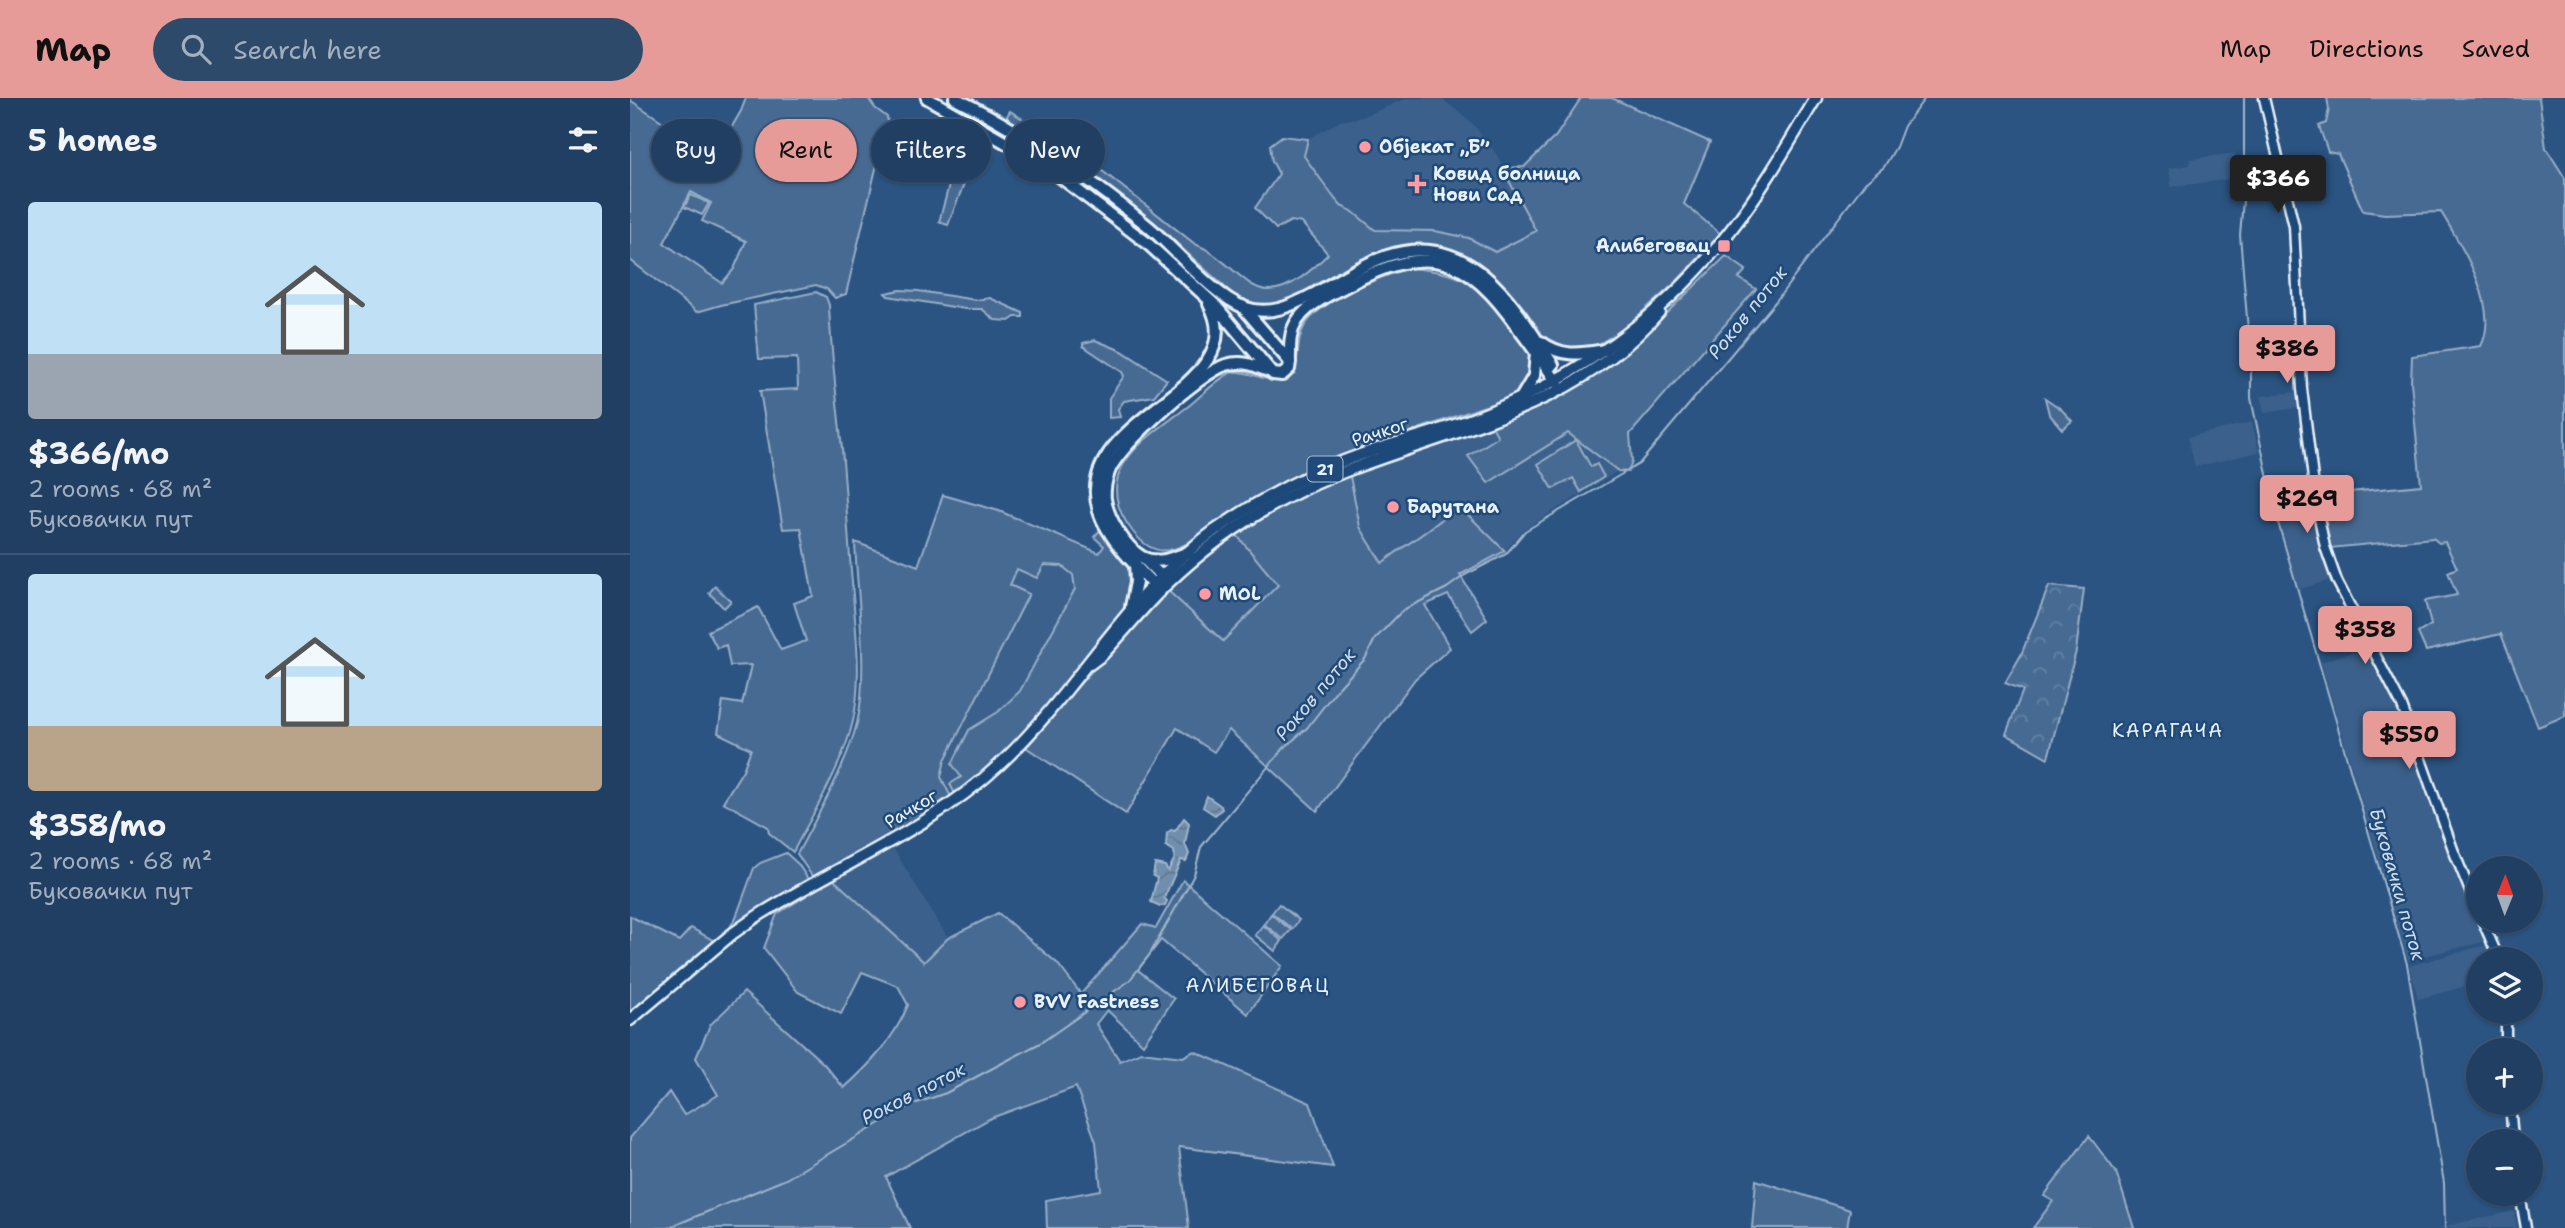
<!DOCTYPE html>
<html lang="en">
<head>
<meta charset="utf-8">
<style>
	:root { --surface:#203f62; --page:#2d4a6b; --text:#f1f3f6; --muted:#a2afbe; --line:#3d5877; --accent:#e69b98 }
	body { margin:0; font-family:"Shantell Sans",sans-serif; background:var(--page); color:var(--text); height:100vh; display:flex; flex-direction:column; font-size:26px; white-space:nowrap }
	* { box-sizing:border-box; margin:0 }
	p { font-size:23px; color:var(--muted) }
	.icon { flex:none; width:38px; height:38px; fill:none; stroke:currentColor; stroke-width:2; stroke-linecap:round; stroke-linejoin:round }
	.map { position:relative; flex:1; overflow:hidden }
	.details { display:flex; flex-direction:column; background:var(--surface); width:630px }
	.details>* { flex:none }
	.banner { position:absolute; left:21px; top:21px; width:665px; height:63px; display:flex; gap:14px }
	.needle { width:46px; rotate:1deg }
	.controls { position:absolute; left:1836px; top:758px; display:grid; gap:14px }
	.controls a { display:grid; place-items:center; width:77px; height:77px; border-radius:50%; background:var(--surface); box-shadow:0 2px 5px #0004,0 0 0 2px var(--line); font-size:35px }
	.price { position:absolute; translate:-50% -60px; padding:0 16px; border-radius:7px; background:var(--accent); color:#111; font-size:23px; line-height:46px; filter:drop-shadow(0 2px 4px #0008) }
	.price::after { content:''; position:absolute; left:50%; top:42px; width:21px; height:16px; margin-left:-10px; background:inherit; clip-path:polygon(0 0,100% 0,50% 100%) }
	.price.selected { background:#222; color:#fff }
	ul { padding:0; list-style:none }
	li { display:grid; align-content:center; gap:14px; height:371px; padding:0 28px }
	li+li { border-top:2px solid var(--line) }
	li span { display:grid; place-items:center; height:217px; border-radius:7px; color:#555 }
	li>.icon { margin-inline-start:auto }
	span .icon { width:126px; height:126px; fill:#fffc; stroke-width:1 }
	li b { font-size:30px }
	h2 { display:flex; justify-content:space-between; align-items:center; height:84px; padding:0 28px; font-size:30px }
	.chip { padding:0 24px; border-radius:32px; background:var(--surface); box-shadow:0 2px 5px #0004,0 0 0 2px var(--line); font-size:24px; line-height:63px }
	.chip.selected { background:var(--accent); color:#111 }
	header { display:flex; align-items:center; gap:42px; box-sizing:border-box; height:98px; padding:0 35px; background:var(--accent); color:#111 }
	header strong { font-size:33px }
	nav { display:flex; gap:38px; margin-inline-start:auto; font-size:24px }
	.search { width:490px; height:63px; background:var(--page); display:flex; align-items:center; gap:18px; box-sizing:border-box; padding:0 24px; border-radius:38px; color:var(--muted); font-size:26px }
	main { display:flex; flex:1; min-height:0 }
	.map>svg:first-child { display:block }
	.built { fill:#3a608b }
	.green { fill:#476b93; stroke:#98aec6; stroke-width:2; fill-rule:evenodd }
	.forest { fill:url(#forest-crowns); stroke:#98aec6; stroke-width:2 }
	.water { fill:url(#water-waves); stroke:#a0b6cb; stroke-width:2 }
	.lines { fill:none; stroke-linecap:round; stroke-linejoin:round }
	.stream { stroke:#a0b6cb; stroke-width:2 }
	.minor-casing { stroke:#e8f1f8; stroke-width:13 }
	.major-casing { stroke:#e8f1f8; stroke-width:15 }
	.highway-casing { stroke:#e8f1f8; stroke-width:16 }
	.minor { stroke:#1f4a7a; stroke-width:8 }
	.major { stroke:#1f4a7a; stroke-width:10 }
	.highway { stroke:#1f4a7a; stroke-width:10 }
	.poi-dot { fill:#ff9aa2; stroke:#1f4a7a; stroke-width:2.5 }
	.labels { text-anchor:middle; stroke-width:5; stroke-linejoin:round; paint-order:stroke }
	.shield { fill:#1f4a7a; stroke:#acbfd2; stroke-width:2 }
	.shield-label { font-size:16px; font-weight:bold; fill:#e8f1f8 }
	.poi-label { font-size:18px; font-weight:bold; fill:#e8f1f8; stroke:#1f4a7a; text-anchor:start }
	.street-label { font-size:18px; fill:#e8f1f8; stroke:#1f4a7a }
	.water-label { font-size:19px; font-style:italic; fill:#d0dde9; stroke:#1f4a7a }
	.neighbourhood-label { font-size:19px; letter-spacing:2px; fill:#e8f1f8; stroke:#1f4a7a }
</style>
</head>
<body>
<header>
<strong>Map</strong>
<div class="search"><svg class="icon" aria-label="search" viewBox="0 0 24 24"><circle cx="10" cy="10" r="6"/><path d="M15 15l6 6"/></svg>Search here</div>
<nav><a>Map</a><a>Directions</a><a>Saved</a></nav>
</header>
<main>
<section class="details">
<h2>5 homes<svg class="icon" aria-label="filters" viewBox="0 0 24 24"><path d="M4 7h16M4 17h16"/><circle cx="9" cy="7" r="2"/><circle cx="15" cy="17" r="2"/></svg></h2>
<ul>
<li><span style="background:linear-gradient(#bfe0f5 70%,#9aa5b1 0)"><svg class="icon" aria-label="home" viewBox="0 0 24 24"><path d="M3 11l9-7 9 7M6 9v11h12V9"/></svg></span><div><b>$366/mo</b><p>2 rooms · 68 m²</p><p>Буковачки пут</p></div></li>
<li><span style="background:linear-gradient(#bfe0f5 70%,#b9a48a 0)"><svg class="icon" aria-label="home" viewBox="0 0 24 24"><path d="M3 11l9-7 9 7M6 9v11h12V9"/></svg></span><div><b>$358/mo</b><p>2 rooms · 68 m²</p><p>Буковачки пут</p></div></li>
</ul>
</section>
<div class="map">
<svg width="1935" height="1130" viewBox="0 0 1935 1130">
	<defs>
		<pattern id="forest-crowns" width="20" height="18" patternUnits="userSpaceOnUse" patternTransform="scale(1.75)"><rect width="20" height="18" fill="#476b93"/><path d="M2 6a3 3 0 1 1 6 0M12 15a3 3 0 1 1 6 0" fill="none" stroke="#6281a3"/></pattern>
		<pattern id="water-waves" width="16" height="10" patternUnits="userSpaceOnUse" patternTransform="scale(1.75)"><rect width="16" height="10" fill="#708ead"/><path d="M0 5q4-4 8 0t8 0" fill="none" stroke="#61768a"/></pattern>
	</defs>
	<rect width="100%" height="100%" fill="#2b5482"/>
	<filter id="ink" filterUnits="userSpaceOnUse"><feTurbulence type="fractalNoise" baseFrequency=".0143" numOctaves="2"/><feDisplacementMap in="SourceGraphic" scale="14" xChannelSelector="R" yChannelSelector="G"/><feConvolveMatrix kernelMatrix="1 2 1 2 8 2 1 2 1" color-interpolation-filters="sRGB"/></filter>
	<g filter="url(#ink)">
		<g class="built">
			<path d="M778 0H811L843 26 867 57 906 133 865 154 839 140 805 133 745 132 722 113 711 108 674 58 678 41 710 23 732 19Z"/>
			<path d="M1605 55 1609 80 1541 89 1539 70 1560 67V61Z"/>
			<path d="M1665 294 1667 310 1634 315 1631 298Z"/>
			<path d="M1622 324 1629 354 1565 369 1558 339Z"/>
			<path d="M862 328 869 339 858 385 938 335 988 373 893 432 875 453 828 408 811 424 784 440 752 465 730 429 719 373 759 365Z"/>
			<path d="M1680 379 1703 481 1668 492 1640 385Z"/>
			<path d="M605 435 649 487 593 543 536 491Z"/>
			<path d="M426 466 439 471 443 477 445 491 390 593 368 614 339 632 326 698 322 701 311 679 315 662 398 496 379 487 387 471Z"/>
			<path d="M1739 549 1769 608 1857 843 1778 862 1691 564Z"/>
			<path d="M262 748 318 840 294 864 203 781Z"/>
			<path d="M1859 846 1865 861H1848V885L1788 901 1779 868Z"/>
			<path d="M1884 1113 1887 1130H1806Z"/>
		</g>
		<g class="green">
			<path d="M116 0H238L245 10 257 19 259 29 254 37 216 196 205 200 197 191 186 187 91 207 67 214 0 162V2L60 42 58 48 82 63 111 13ZM61 94 81 105 72 123 116 143 104 171 92 185 34 145Z"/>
			<path d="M305 0H311C333 12 356 23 377 36 460 87 536 152 605 221L603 223 435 78 375 37Z"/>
			<path d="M951 0H982L1080 44 1054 106 1091 136 1045 185 992 232 962 250 944 253 916 243 866 179 838 161 775 150 747 156 670 200 650 207 633 208 607 200 524 125 481 91 427 52 376 20 380 13 461 64 565 146C578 151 586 158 597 167 607 175 623 192 638 192 661 192 683 171 698 156L672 125 661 123 646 131 625 110 649 76 642 63 640 47 652 38 678 41 674 58 705 101 711 108 722 113 745 132 805 133 839 140 865 154 906 133 872 70 894 69 926 38Z"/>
			<path d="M1697 0H1909L1916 50 1935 80V618L1908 629 1871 536 1796 553 1788 535 1801 527 1795 503 1827 497 1818 474 1827 470 1815 444 1809 445 1803 440 1700 450 1689 397 1791 387 1781 284 1782 258 1851 248C1871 209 1831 147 1811 114L1755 116 1733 113 1708 56 1698 54 1689 28 1696 25 1699 11Z"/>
			<path d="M328 54 341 61 342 65 318 127 309 124Z"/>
			<path d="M1096 158 1116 172 1109 180 1126 191 1000 336 1002 363 998 374 988 373 938 335 858 385 838 358 868 339 862 328 935 293 1000 250Z"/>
			<path d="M779 170C838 175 852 187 886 234 902 256 911 271 888 294 879 302 860 306 849 310 800 328 748 343 699 363 673 374 648 386 624 401 601 415 563 448 539 452 524 455 511 444 503 434 457 375 514 342 556 310 571 299 585 282 602 274 621 272 640 287 658 282 670 271 666 252 671 236 679 205 750 179 779 170Z"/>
			<path d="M270 192 288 193 346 202 360 200 393 215V219H385L379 223 365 222 352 211H335L258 198 255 195Z"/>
			<path d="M186 194 196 199 199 207C201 256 207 303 212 351 216 395 218 440 222 484 225 529 233 578 223 623 214 664 183 716 163 754L139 735 138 729 93 704 113 672 121 651 88 635 93 603 112 606 121 567 100 568 96 547 87 550 78 533 128 509 151 552 176 543 164 505 183 498 171 430 153 431 130 293 168 291 167 260 129 261 124 207Z"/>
			<path d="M465 242 492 253 537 282 524 298 494 303 488 311 490 319 479 320V300L494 278 492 274 453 248V245Z"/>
			<path d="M1415 300 1431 311 1442 323 1432 331 1419 316Z"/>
			<path d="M946 342 961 369 967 366 974 379 951 394 943 380 923 391 908 366Z"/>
			<path d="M719 373 730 429 752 465C777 445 805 430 828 407L875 453 830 477 857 521 842 533 818 497 795 507 820 550 785 581 687 713 599 632 584 654 547 630 496 716 394 648 536 491 593 543 648 487 605 435 635 411Z"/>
			<path d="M313 397 369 413 469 455 474 448 464 439 473 429 503 474 496 508 432 592 381 652 326 698 320 686 331 679 322 666 339 632 368 614 390 593 445 491 443 477 432 468 414 467 407 480 387 471 380 487 399 496 315 662 311 679 322 701 184 781 167 756C188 717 216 668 227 625 239 576 227 496 225 444L288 468Z"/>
			<path d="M85 488 101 503 94 510 79 495Z"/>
			<path d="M156 755 168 766 180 784 93 841 106 819 124 770 130 765Z"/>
			<path d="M203 781 294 864 318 840 368 815 427 865 451 896 512 826 526 830 553 782 652 868 618 916 531 842 508 872 544 901 513 946 477 912 466 926 490 963 511 954 553 959 564 953 680 1005 703 1069 549 1049 559 1130H417L416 1102 471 1092 466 1044 446 989 361 1020 256 1079 280 1130H0V1040L39 994 54 1017 88 997 66 960 80 927 114 894 194 966 214 990C241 966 264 941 278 907L268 888 232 874 211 916 168 894 134 850 147 816Z"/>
			<path d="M649 806 669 822 662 831 642 815Z"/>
			<path d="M641 816 661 832 653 841 634 826Z"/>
			<path d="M0 818 49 843 61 830 88 845 0 919Z"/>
			<path d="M633 827 652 843 645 853 625 837Z"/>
			<path d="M1459 1038 1486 1074 1504 1130H1403L1423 1103 1414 1098Z"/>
			<path d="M1126 1082 1220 1112 1217 1130H1122Z"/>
		</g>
		<g class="forest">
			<path d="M61 97 79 105 72 117 54 109Z"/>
			<path d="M1419 488 1454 491 1446 553 1418 660 1376 636 1393 592 1375 585 1391 557Z"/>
		</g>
		<g class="water">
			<path d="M577 698 591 708 592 711 585 717 573 709Z"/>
			<path d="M554 720 559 725 555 746 559 756 556 763 551 762 534 800 537 803 535 807 530 808 521 804 527 780 523 778 525 766 535 768 538 773 545 760 544 753 536 748 537 735 541 732 545 733Z"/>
		</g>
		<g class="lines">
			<g class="stream">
				<path d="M1614 0V91L1610 137 1621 268V300L1645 414 1777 866 1814 1085 1815 1130"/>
				<path d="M38 1130 156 1081 281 1007 316 995 412 944 499 883 520 856 564 777 571 749 654 650 677 630 704 595 735 561 745 541 773 512 817 490 835 477 876 456 895 433 1009 366 1146 203 1235 85 1254 69 1266 49 1274 28 1295 0"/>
			</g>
			<defs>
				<g id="minor">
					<path d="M1634 0 1664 128 1672 291 1686 405 1695 449 1707 483 1772 608 1824 754 1848 813"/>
					<path d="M1852 822 1869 861"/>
					<path d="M1876 914V952"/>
					<path d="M1880 1004 1883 1043"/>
					<path d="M1890 1096 1896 1130"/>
				</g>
				<g id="major">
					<path d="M460 566 472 557C494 534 514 508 537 486 576 448 623 416 672 392 793 334 937 323 1029 214"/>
					<path d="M0 922 102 836 126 819C206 768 300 732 370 666 448 593 496 496 584 433 629 402 678 375 730 357 767 344 805 335 842 321 942 283 1035 219 1100 133 1133 91 1159 45 1186 0"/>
				</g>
				<g id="highway">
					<path d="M297 0 413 66 517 145 585 207 643 276 652 277 659 271C661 260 659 249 661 239 665 211 696 199 718 187 798 144 837 157 888 230 903 250 918 270 931 291"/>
					<path d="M325 0C394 34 459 80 519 129 546 152 584 199 616 210 640 218 661 208 682 197 706 184 730 167 757 158 841 131 885 208 923 267"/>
					<path d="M612 208 660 264"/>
					<path d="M911 244C933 260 950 256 975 252"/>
					<path d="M891 300 904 278 906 255"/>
					<path d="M559 454C544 460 527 467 512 459 495 449 478 420 475 401 474 392 476 382 479 374 487 349 571 274 596 267 612 262 623 267 638 273"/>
					<path d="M513 460 531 478"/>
					<path d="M530 493C510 473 477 440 469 413 439 319 627 292 579 206"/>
					<path d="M501 509 506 484 505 465"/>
				</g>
			</defs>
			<use href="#minor" class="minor-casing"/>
			<use href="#major" class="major-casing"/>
			<use href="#highway" class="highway-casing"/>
			<use href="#minor" class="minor"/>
			<use href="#major" class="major"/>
			<use href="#highway" class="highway"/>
		</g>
	</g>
	<g class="poi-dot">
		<circle cx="735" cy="49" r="7"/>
		<path d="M783.5 75.5h7v7h7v7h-7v7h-7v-7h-7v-7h7z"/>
		<rect x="1087" y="141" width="14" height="14" rx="3.5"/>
		<circle cx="763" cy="409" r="7"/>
		<circle cx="575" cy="496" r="7"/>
		<circle cx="390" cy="904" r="7"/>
	</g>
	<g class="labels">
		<rect class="shield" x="677.5" y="358.5" width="35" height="25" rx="5"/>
		<g class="shield-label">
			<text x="695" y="377">21</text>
		</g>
		<g class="poi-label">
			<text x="749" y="55">Објекат „Б”</text>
			<text x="803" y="82">Ковид болница<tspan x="803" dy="21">Нови Сад</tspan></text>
			<text x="1080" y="154" text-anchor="end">Алибеговац</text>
			<text x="777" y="415">Барутана</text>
			<text x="589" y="502">MOL</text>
			<text x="404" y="910">BVV Fastness</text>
		</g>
		<g class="street-label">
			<text transform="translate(750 334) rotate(-18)" y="6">Рачког</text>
			<text transform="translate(281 711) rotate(-31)" y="6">Рачког</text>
		</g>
		<g class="water-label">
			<text transform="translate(1117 214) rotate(-51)" y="7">Роков поток</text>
			<text transform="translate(685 596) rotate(-50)" y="7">Роков поток</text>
			<text transform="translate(1768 786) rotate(74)" y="7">Буковачки поток</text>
			<text transform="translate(283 995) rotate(-27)" y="7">Роков поток</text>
		</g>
		<g class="neighbourhood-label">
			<text x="1538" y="639">КАРАГАЧА</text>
			<text x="628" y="894">АЛИБЕГОВАЦ</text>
		</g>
	</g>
</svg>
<div class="controls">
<a><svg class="needle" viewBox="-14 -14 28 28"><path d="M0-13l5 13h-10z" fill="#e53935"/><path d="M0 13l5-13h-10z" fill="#a2afbe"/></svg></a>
<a><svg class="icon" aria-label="layers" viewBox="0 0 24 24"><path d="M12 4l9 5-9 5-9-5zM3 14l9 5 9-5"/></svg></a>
<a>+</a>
<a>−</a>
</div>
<b class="price selected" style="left:1648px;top:117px">$366</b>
<b class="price" style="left:1657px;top:287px">$386</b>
<b class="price" style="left:1677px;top:437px">$269</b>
<b class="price" style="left:1735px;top:568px">$358</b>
<b class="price" style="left:1779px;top:673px">$550</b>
<div class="banner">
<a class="chip">Buy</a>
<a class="chip selected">Rent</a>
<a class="chip">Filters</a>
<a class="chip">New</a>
</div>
</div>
</main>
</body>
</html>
